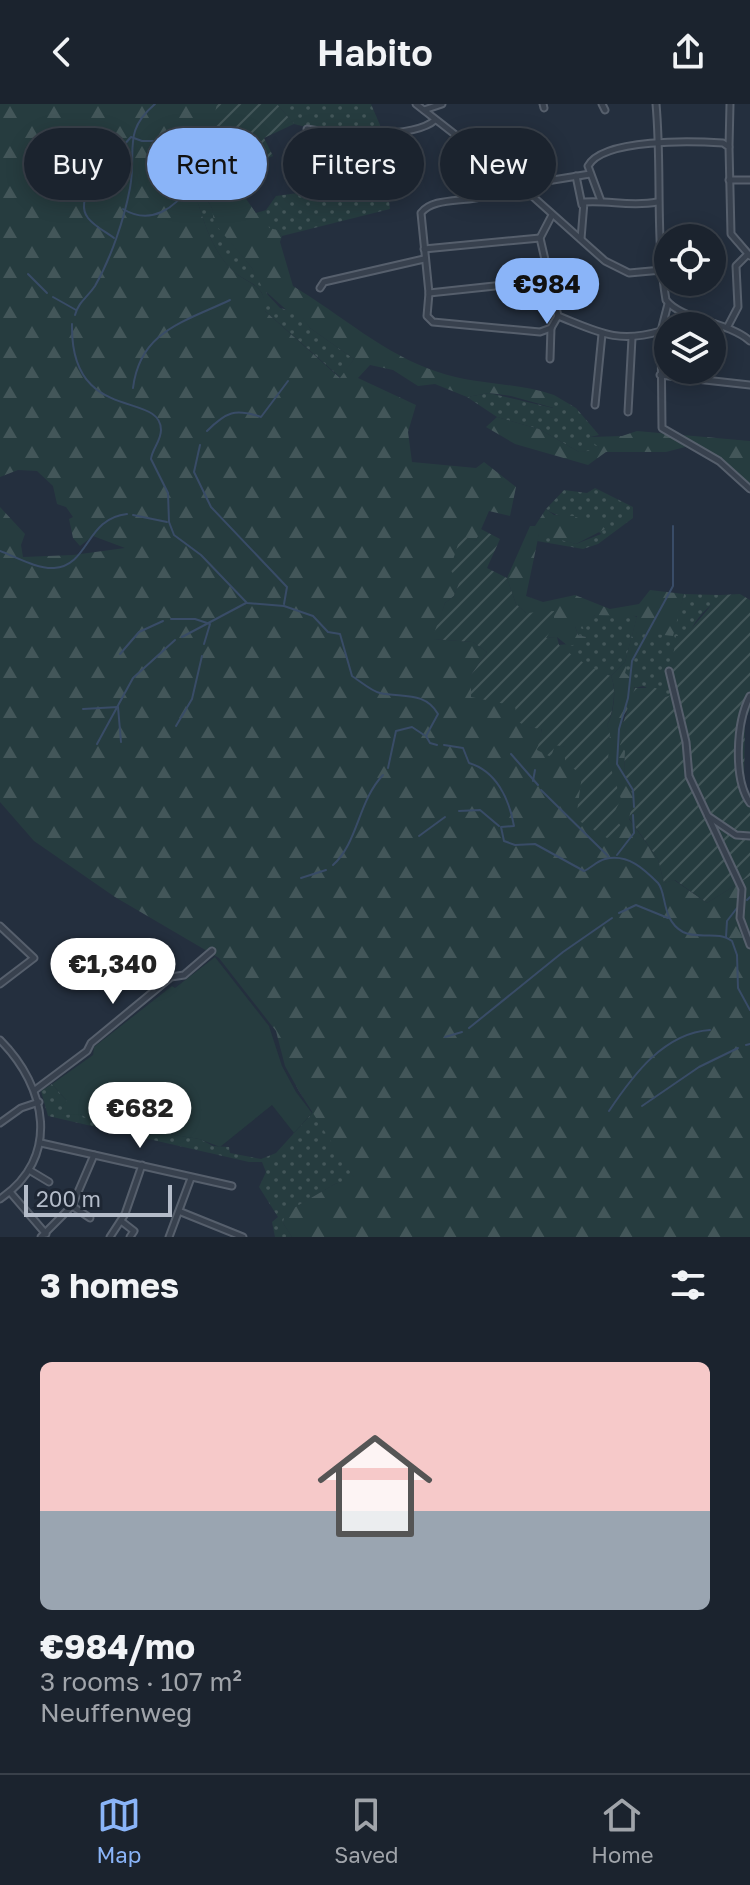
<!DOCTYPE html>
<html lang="en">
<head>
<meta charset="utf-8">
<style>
	:root { --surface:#1b232e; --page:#282f3a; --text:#f1f3f6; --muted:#a0a4aa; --line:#39404a; --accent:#8ab4f8 }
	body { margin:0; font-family:"Golos Text",sans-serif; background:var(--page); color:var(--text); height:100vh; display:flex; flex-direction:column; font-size:30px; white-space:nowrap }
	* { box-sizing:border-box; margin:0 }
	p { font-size:26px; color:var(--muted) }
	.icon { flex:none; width:44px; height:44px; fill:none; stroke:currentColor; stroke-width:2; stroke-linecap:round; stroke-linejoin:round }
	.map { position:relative; height:1133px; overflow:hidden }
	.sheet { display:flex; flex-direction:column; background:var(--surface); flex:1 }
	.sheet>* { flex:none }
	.guide { position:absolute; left:24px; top:24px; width:702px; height:72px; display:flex; gap:16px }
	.controls { position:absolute; left:654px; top:120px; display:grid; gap:16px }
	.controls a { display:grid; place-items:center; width:72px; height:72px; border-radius:50%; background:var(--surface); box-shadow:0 4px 20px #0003,0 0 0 2px var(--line); font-size:40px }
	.scale { position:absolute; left:24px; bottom:20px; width:148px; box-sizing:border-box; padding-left:8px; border:4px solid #b4bcc9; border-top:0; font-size:22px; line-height:28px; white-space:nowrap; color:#b4bcc9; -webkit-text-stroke:6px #1d2633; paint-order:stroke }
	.price { position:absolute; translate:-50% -68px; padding:0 18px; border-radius:28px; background:#fff; color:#222; font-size:26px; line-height:52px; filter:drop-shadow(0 2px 4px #0008) }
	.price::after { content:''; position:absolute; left:50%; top:48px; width:24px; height:18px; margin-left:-12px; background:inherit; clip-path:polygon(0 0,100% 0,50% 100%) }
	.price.on { background:var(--accent); color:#111 }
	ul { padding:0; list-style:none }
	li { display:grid; align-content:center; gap:16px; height:424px; padding:0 40px }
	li+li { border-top:2px solid var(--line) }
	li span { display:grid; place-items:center; height:248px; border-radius:12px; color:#555 }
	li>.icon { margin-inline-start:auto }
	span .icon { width:144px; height:144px; fill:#fffc; stroke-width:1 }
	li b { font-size:34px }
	h2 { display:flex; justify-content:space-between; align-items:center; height:96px; padding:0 40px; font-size:34px }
	.chip { padding:0 28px; border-radius:36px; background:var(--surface); box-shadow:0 4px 20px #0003,0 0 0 2px var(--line); font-size:28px; line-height:72px }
	.chip.on { background:var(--accent); color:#111 }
	header { display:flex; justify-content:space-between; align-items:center; height:104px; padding:0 40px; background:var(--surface); font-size:36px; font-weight:600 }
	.menu { display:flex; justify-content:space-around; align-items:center; height:112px; border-top:2px solid var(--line); background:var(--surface); font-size:22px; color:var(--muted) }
	.menu a { display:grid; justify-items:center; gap:4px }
	.menu .on { color:var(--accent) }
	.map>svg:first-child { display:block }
	.grass { fill:url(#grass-dots) }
	.forest { fill:url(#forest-firs); fill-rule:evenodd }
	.garden { fill:url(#garden-furrows) }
	.pitch { fill:#263c3f }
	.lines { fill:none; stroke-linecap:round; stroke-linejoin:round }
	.stream { stroke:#394c67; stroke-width:2 }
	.minor-casing { stroke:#565f6c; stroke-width:9 }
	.minor { stroke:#38414e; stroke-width:5 }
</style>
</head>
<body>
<header><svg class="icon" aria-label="back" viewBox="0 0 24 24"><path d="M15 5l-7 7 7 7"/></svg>Habito<svg class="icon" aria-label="share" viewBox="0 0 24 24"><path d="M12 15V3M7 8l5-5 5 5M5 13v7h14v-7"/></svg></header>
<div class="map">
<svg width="750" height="1133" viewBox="0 0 750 1133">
	<defs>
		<pattern id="grass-dots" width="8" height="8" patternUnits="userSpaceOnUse" patternTransform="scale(2)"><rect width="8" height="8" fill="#263c3f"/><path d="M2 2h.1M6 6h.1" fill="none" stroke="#435659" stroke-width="1.8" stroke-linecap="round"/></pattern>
		<pattern id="forest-firs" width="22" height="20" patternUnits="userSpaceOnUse" patternTransform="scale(2)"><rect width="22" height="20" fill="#263c3f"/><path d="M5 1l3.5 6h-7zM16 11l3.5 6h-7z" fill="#435659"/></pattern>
		<pattern id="garden-furrows" width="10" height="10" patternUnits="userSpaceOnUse" patternTransform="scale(2)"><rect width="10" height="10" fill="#263c3f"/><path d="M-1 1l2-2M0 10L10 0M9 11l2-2" fill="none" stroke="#435659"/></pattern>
	</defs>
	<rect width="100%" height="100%" fill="#242f3e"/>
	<g class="grass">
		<path d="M277 0H371L380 21 390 105 282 132 278 126 268 125 266 106 276 92 327 85 329 29 294 20Z"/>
		<path d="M199 83 212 104 215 119 252 164 268 191 280 204 300 209 310 224 354 255 341 274 264 206C267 179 248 181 232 166 211 146 202 112 194 86Z"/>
		<path d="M489 289 553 304 554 291 576 304 599 331 590 333 599 343 597 347 579 348 539 325 497 313 467 293Z"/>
		<path d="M595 384 633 403V414L598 440 583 445 537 437 539 429 576 440 601 430C585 411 563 418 546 405L564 386 587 389Z"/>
		<path d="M684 490 720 491V495C683 518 682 551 675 591L665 593 643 582 635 584 624 570 637 527 672 531Z"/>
		<path d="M629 510 637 513 625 558 611 572 588 565 558 541 580 539 586 533 578 531 575 522 584 521 595 511Z"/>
		<path d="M52 980 67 997 66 1009 80 1010 95 1018 200 1035 213 1042 229 1043 230 1049 261 1055 276 1049 314 1007 355 1075 335 1080 286 1109 283 1119 292 1133H275L272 1118 278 1113 259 1083 266 1068 262 1058H249L48 1012 41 987Z"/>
	</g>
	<g class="forest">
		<path d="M0 0H217L218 55 256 109 266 106 269 124 278 126 282 132 280 138 293 182C340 210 385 251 438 268 475 281 516 278 554 291V304L511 292 489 289 467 293 435 280 418 282 393 266 370 261 358 274 416 301 408 328 412 358 476 364 484 358 516 383 510 412 489 407 476 437 461 432 459 479 454 492 445 499 433 535 473 538 487 548 471 571 516 602 527 623 542 624 538 646 555 640 565 643 613 711C625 683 609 677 608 653 607 641 612 632 607 621 614 609 617 585 611 572L625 558 637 512 595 511 583 525 575 522 578 531 586 533 583 539 568 542 557 533 546 534 545 509H526L516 500 507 474 530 422H535L546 405 554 411 574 412 588 419 595 414 605 425 576 440 539 430 526 492 543 498 575 491 610 505 639 500 650 486 684 490 673 532 637 528 625 569C642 583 633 598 622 614L626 629 624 670 634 694 629 715 658 755 664 779 674 776 707 799 750 772V1133H292L283 1119 285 1109 335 1080 354 1074 299 987 285 962 276 927 219 854 115 793 34 737 0 698V403L25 430 21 441 23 453 73 451 125 444 93 432 80 442 73 434 69 415 73 413 66 403 57 400 53 382 37 367 18 366 0 373ZM200 83 212 104 214 119 252 164 263 185 291 210H300L310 224 354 255 340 274 265 207C267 180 248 181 232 166 211 146 202 112 194 86Z"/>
		<path d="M497 313 539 325 579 348 597 346 599 343 589 336 590 333 622 332 637 327 750 337V385L729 364 689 342 666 348H606L588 361 515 340 486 323Z"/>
	</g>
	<g class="garden">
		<path d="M217 0H277L294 20 264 34 273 52 229 73C216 51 210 25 217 0Z"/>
		<path d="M481 425 500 435 487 464 507 474 516 500 526 509 554 507V521L546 534 557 533 559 541C577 555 589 564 611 572 617 585 613 609 607 621L610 628 608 656 621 695 613 711 623 725 620 730 607 734 576 715 582 671 565 658V643L555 641 551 653 537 646 542 625 527 623 517 617 515 602 471 593V571L487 548 473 538 432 535 445 499 454 492 459 479 450 465 461 431 476 437Z"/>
		<path d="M740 490 750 496V606L745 615 744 681 750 692V772L707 799 675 776 664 779 658 755 629 714 634 694 624 670 625 647 620 641 626 628 621 625 635 584H656L665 593 675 590 671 567 676 532H685L720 491Z"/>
	</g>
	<path class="pitch" d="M215 853 269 922 282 962 296 988 312 1009 294 1029 272 1001 220 1043 199 1035 94 1018 80 1010 62 1011V1002L67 997 52 980 93 951 94 943 172 882 175 884Z"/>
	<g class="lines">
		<g class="stream">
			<path d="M196 34 213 37"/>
			<path d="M123 105C151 122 175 104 191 81"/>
			<path d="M114 134C106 128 94 122 88 114 70 91 117 50 131 33L142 37H178"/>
			<path d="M28 170 47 189"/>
			<path d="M53 193 76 206"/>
			<path d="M75 211C79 197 87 194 95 182 111 154 124 116 130 84 137 46 122 28 155 0"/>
			<path d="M72 220C70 321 161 286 161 326 161 337 152 345 151 355L168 389 169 418 174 431 201 451 247 499 284 502 313 512 328 528 340 530 352 572C360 577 371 587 380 589 402 594 425 587 438 610L426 632 430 639 437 641"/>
			<path d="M133 284C140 227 184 218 230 196"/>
			<path d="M207 327C226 308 235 304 261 313L288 277"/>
			<path d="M200 341 194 368 211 403 287 483 284 500"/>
			<path d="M133 411 167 418"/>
			<path d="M0 447C16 453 37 465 54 464 89 462 86 414 127 410"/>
			<path d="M171 515H195L210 520 204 540"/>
			<path d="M182 533 246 499"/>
			<path d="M120 550 139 528 163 517"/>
			<path d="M83 605 118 603 121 638"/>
			<path d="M176 622 192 595 202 552"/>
			<path d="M97 640 133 574 175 536"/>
			<path d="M444 641 463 644 469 659C496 667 509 694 514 722L501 723 504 737 515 741 535 740 584 767C591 764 597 757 605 755 628 749 645 766 658 779 667 789 661 816 683 828 699 836 718 826 732 837L737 851 738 884 750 906"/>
			<path d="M511 650 538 681"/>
			<path d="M388 664 396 627 412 623 424 631"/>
			<path d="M533 677 535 666"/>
			<path d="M541 686 608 752"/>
			<path d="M634 703 633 686 617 660 619 625 628 594 632 557 673 482V422"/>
			<path d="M459 707 480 706 499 722"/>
			<path d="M419 732 445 713"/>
			<path d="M617 751 634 729 633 711"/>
			<path d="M333 761C358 739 358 697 383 671"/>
			<path d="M301 774 326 766"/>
			<path d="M747 796 750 793"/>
			<path d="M619 809 636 801 668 814"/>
			<path d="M726 833 727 817 737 804"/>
			<path d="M469 924 563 848 612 814"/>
			<path d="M445 933 462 928"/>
			<path d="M746 941 750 940"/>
			<path d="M642 1002 699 963 738 944"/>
			<path d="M609 1007C633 971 664 929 710 926"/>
		</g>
		<defs>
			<g id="minor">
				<path d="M416 0 521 82 605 157 629 169 662 166"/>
				<path d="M543 0 544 4"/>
				<path d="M602 0 605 6"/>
				<path d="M656 0C662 65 655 131 666 196 681 216 727 217 750 237"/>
				<path d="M424 6 442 0"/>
				<path d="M307 25C334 31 414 35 435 16"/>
				<path d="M729 43 730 0"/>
				<path d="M576 72 582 101"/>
				<path d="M513 76C488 106 438 87 421 109L429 189 427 212 433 218 540 228 551 224 558 212"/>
				<path d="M729 76H750"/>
				<path d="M522 81 590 70"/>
				<path d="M601 97 588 62C603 34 694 37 723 39L729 43 731 130 750 152"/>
				<path d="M552 111 540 134 558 212C598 228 617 240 661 227"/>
				<path d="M581 135 584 98C609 96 631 103 657 98"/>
				<path d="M424 145 540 134"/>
				<path d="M320 184 324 178 424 155"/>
				<path d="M429 189 551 176"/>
				<path d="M668 200 661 227 662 324 719 357 750 385"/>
				<path d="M728 222 738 203 736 162 748 150"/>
				<path d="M550 255 551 224"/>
				<path d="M660 271 750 281"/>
				<path d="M595 301 602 230"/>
				<path d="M628 308 632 234"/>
				<path d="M669 567 686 638 689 672 742 785 740 814 750 841"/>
				<path d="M750 592C736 618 733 675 750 699"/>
				<path d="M708 712 736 731 750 732"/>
				<path d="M0 822 34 854 0 880"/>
				<path d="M0 936C47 983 61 1054 0 1095"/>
				<path d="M35 986 87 947 91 939 171 873 184 871 212 847"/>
				<path d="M0 1019 21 1004 39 998"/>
				<path d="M41 1039 232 1082"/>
				<path d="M29 1066 49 1078"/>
				<path d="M10 1088 46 1130"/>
				<path d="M72 1102 90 1114"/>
				<path d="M181 1108 243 1133"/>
				<path d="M121 1117 134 1127 130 1133"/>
				<path d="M41 1133 72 1102 94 1051"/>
				<path d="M110 1133 125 1110 142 1061"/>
				<path d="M169 1133 191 1074"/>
			</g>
		</defs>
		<use href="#minor" class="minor-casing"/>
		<use href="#minor" class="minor"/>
	</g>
</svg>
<div class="controls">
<a><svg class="icon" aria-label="locate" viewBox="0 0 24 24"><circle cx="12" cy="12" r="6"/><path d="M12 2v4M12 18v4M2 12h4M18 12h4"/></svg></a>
<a><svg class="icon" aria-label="layers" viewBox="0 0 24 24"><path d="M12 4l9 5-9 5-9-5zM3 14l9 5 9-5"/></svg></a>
</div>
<div class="scale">200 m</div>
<b class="price on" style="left:547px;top:222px">€984</b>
<b class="price" style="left:113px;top:902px">€1,340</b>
<b class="price" style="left:140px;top:1046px">€682</b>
<div class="guide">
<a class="chip">Buy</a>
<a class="chip on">Rent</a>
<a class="chip">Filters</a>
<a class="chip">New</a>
</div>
</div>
<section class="sheet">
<h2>3 homes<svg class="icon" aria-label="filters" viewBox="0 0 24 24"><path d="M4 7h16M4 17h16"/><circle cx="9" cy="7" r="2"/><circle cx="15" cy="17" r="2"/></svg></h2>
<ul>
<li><span style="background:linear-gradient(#f6c9c9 60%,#9aa5b1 0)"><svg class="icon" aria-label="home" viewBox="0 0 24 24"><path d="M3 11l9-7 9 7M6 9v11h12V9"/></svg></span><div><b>€984/mo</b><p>3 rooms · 107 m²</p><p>Neuffenweg</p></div></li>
</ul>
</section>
<nav class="menu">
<a class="on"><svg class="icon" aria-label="map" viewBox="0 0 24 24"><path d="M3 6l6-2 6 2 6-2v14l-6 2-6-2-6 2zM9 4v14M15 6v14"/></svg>Map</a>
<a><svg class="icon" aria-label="saved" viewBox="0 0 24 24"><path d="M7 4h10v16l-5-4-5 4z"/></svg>Saved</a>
<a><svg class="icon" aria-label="home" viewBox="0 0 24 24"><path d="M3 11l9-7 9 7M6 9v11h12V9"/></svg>Home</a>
</nav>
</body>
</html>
